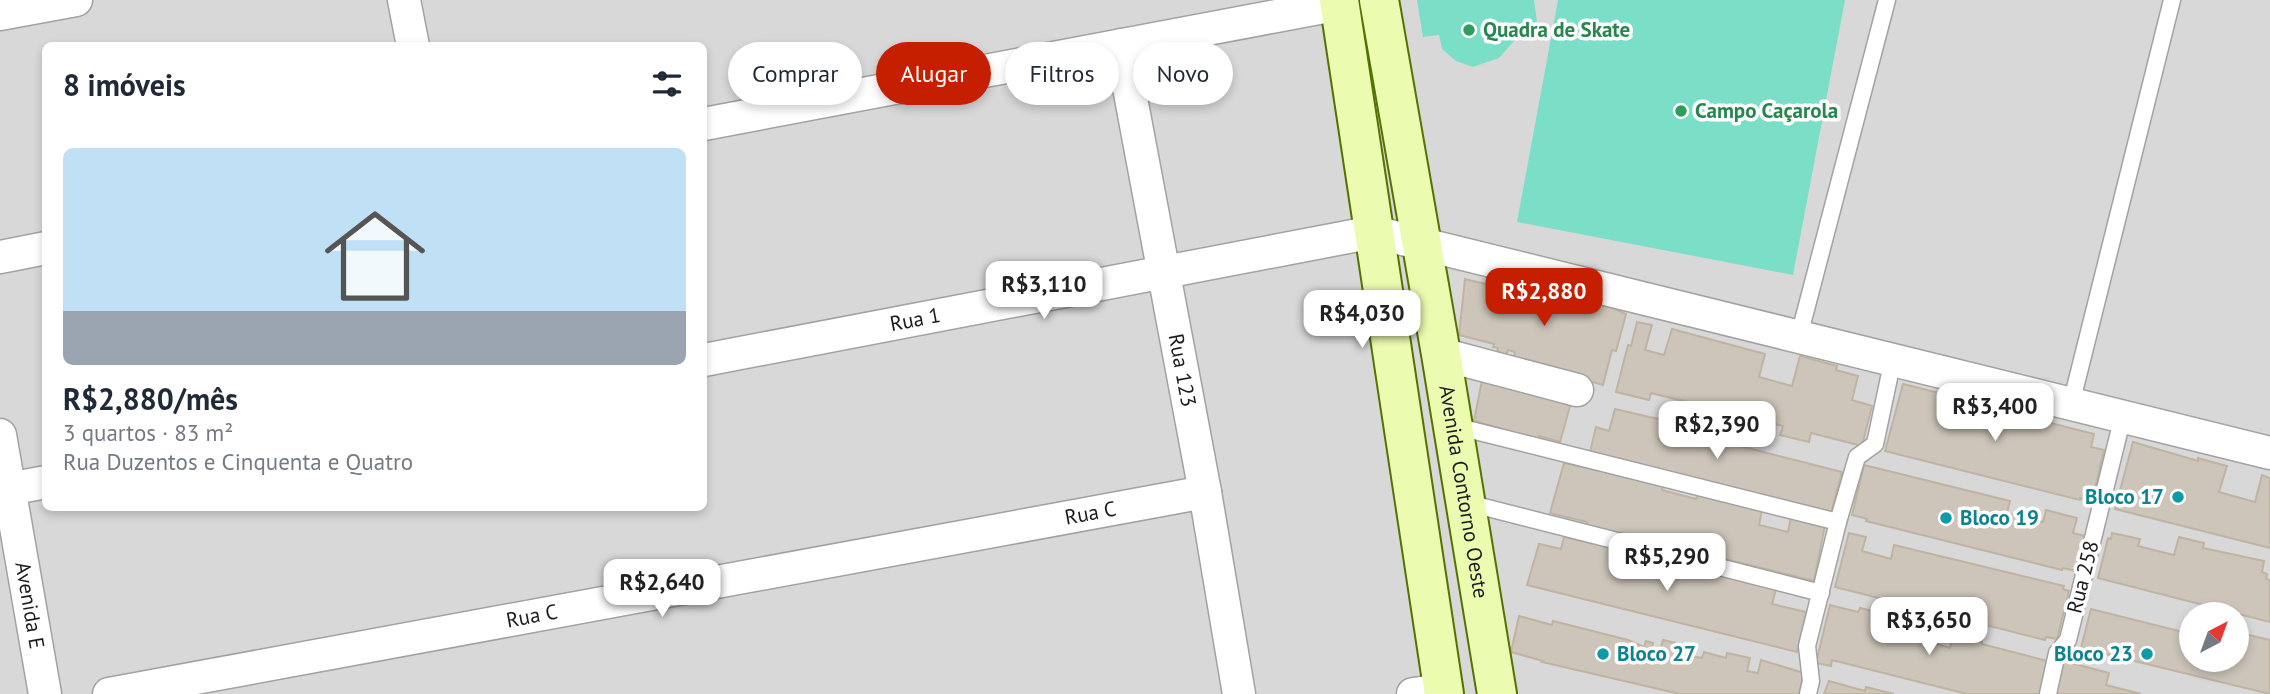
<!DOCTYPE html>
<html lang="pt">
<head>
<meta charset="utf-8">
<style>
	:root { --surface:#fff; --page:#f6f6f7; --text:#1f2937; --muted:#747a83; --accent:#c61f00 }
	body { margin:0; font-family:"PT Sans",sans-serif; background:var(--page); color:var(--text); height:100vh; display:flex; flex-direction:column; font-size:26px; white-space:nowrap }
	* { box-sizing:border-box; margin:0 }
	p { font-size:23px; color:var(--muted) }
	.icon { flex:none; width:38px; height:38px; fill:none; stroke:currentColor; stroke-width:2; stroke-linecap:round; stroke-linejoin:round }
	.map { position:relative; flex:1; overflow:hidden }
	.side { position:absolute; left:42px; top:42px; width:665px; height:469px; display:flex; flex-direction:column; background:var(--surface); border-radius:10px; box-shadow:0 4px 10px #0003 }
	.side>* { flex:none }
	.banner { position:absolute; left:728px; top:42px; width:665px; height:63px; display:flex; gap:14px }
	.needle { width:46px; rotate:41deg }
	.fabs { position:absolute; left:2179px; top:602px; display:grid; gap:14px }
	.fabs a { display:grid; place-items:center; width:70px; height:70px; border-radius:50%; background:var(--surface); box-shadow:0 4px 10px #0003; font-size:35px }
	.price { position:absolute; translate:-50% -60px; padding:0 16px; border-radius:14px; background:#fff; color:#222; font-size:23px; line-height:46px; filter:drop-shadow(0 2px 4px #0008) }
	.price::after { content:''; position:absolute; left:50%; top:42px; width:21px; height:16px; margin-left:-10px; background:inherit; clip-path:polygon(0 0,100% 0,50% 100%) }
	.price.selected { background:var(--accent); color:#fff }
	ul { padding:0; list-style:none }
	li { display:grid; align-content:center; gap:14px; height:371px; padding:0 21px }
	li span { display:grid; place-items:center; height:217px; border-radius:10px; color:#555 }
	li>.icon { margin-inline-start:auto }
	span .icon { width:126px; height:126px; fill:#fffc; stroke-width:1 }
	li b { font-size:30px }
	h2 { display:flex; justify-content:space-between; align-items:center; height:84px; padding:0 21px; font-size:30px }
	.chip { padding:0 24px; border-radius:32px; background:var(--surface); box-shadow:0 4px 10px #0003; font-size:24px; line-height:63px }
	.chip.selected { background:var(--accent); color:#fff }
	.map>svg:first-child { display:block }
	.residential { fill:#d9d8d8; fill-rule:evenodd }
	.pitch { fill:#7bdfc8 }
	.building { fill:#cdc5b9; stroke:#bfb3a2; stroke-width:2 }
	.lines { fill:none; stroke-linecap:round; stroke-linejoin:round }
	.lane-casing { stroke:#a2a2a2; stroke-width:19 }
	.street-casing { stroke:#a2a2a2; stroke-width:35 }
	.secondary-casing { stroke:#547202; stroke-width:42 }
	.lane { stroke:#fff; stroke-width:16 }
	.street { stroke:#fff; stroke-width:32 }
	.secondary { stroke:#ebfbb0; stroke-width:38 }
	.leisure-dot { fill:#2e9e5b; stroke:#fff; stroke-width:2.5 }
	.culture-dot { fill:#0f9aa8; stroke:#fff; stroke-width:2.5 }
	.labels { text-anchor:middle; stroke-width:7; stroke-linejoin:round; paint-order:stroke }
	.leisure-label { font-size:21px; font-weight:bold; fill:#27864d; stroke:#fff; text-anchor:start }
	.street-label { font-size:21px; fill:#1b1b1b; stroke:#fff }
	.culture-label { font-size:21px; font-weight:bold; fill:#0d838f; stroke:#fff; text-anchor:end }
</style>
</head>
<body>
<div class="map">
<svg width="2270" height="694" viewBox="0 0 2270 694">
	<rect width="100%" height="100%" fill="#edebe0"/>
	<path class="residential" d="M0 0H2270V694H0ZM46 46H704V508H46ZM2191 614H2236V660H2191Z"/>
	<g class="pitch">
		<path d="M1417 0H1534L1537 22 1517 25 1514 41 1499 58 1473 67 1456 61 1442 49 1439 35 1423 37Z"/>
		<path d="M1558 0H1845L1793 275 1517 222Z"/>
	</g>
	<g class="building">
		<path d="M1465 279 1536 296 1538 287 1586 300 1585 303 1606 305 1626 314 1616 351 1612 350 1603 385 1522 361V359L1514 357 1515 352 1508 350 1506 355 1497 352 1498 348 1493 347 1494 344 1459 335Z"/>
		<path d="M1637 322 1652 325 1645 350 1664 355 1672 329 1765 354 1759 377 1792 386 1800 356 1837 366 1836 370 1858 376 1852 400 1872 406 1862 446 1811 433 1809 442 1780 435 1783 426 1651 393 1649 400 1616 392 1628 345 1631 346Z"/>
		<path d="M1483 375 1572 399 1560 442 1539 436 1538 439 1474 421Z"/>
		<path d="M1903 384 2032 416 2031 418 2094 434 2091 447 2104 450 2092 501 2080 498V500L1885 451Z"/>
		<path d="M1615 409 1667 421 1665 428 1712 440 1716 424 1743 431 1740 446 1842 472 1831 513 1590 452 1596 427 1609 431Z"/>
		<path d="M2133 442 2198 461V458L2227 466 2219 492 2255 502 2262 475 2270 478V548L2115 509Z"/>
		<path d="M1564 463 1663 485 1662 490 1696 499 1698 494 1762 510 1759 525 1788 532 1791 517 1825 525 1814 581 1587 525V522L1550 513Z"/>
		<path d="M1864 465 2010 501 2007 513 2043 522 2046 510 2077 518 2073 533 2085 536 2076 571 2063 568 2062 570 1866 521 1867 519 1852 515Z"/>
		<path d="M1849 533 1866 537 1862 551 1891 559 1894 545 2064 586 2063 589 2069 591 2057 639 2046 637 2045 640 1835 587Z"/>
		<path d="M2112 533 2140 539 2138 546 2174 555 2179 537 2204 543 2203 548 2264 561 2262 572 2267 574 2266 579 2270 580V622L2098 578 2108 538 2111 539Z"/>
		<path d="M1564 537 1648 556 1645 570 1677 579 1681 564 1776 589 1772 604 1806 612 1797 652 1527 585 1539 544 1561 549Z"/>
		<path d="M1830 605 1858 612 1860 608 1877 612 1875 623 1880 625 1879 629 1908 636 1912 623 1940 629 1937 644 1950 648 1954 633 1976 638V641L1982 642V644L2051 662 2043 694H1967L1832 660 1831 666 1816 663Z"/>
		<path d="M2091 609 2191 634V660H2236V632L2270 640V694L2081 648Z"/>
		<path d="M1519 616 1552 625 1553 621 1628 640 1644 647 1646 641 1653 643 1652 649 1660 650 1663 640 1689 646 1686 658 1689 659V656L1702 658 1704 652 1726 658 1727 653 1750 658 1747 671 1758 673 1761 660 1804 673 1799 694H1680L1542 662 1543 661 1511 652Z"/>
		<path d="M2063 661 2109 673 2106 685 2141 694H2054Z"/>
		<path d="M1829 681 1865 691 1866 687 1894 694H1824Z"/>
	</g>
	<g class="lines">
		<defs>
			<g id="lane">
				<path d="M1799 336 1887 0"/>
				<path d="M2071 404 2172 0"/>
				<path d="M1455 426 1838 522"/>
				<path d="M1468 503 1821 593"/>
				<path d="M1808 694 1811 681 1807 646 1838 522 1857 457 1875 444 1893 359"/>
				<path d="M2048 694 2057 653 2068 640 2123 416"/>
			</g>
			<g id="street">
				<path d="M404 0 413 46"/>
				<path d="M0 14 76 0"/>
				<path id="s1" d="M1121 45 1205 492 1239 694"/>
				<path d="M704 124 1340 4"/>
				<path d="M0 257 46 248"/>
				<path d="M1441 354 1577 390"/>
				<path id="s2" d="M704 360 1374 232 2270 453"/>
				<path id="s3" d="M0 435 45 694"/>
				<path d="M9 489 46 482"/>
				<path id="s4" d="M109 694 1205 492"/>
				<path d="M1413 694 1443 690"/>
			</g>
			<g id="secondary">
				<path d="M1339 0 1444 694"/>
				<path id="s5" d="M1379 0 1441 354 1497 694"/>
			</g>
		</defs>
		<use href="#lane" class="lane-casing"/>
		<use href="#street" class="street-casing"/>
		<use href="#secondary" class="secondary-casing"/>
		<use href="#lane" class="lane"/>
		<use href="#street" class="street"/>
		<use href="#secondary" class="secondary"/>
	</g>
	<g class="leisure-dot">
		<circle cx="1469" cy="30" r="7"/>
		<circle cx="1681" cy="111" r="7"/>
	</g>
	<g class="culture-dot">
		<circle cx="2178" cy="497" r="7"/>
		<circle cx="1946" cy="518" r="7"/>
		<circle cx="1603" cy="654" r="7"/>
		<circle cx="2147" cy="654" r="7"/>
	</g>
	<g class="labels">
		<g class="leisure-label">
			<text x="1483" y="37">Quadra de Skate</text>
			<text x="1695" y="118">Campo Caçarola</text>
		</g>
		<g class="street-label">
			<text dy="7" stroke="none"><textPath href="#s2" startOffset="215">Rua 1</textPath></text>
			<text dy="7" stroke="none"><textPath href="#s1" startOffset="331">Rua 123</textPath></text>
			<text dy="7" stroke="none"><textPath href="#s5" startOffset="499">Avenida Contorno Oeste</textPath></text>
			<text dy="7" stroke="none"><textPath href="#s4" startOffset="998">Rua C</textPath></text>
			<text transform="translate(2083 577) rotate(-76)" y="7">Rua 258</text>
			<text dy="7" stroke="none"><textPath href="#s3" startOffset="173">Avenida E</textPath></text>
			<text dy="7" stroke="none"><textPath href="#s4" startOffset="430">Rua C</textPath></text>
		</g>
		<g class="culture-label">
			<text x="2164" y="504">Bloco 17</text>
			<text x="1960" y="525" text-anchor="start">Bloco 19</text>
			<text x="1617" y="661" text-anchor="start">Bloco 27</text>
			<text x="2133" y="661">Bloco 23</text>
		</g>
	</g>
</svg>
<div class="fabs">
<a><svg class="needle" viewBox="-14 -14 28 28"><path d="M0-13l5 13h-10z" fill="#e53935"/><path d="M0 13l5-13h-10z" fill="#747a83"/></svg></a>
</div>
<b class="price" style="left:1044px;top:321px">R$3,110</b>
<b class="price selected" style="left:1544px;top:328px">R$2,880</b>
<b class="price" style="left:1362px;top:350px">R$4,030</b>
<b class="price" style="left:1995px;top:443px">R$3,400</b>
<b class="price" style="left:1717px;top:461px">R$2,390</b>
<b class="price" style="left:1667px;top:593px">R$5,290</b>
<b class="price" style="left:662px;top:619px">R$2,640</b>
<b class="price" style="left:1929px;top:657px">R$3,650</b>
<div class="banner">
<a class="chip">Comprar</a>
<a class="chip selected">Alugar</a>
<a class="chip">Filtros</a>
<a class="chip">Novo</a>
</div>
<section class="side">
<h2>8 imóveis<svg class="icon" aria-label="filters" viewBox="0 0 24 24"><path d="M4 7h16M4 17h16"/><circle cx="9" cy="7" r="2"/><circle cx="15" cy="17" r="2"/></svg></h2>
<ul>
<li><span style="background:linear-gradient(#bfe0f5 75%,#9aa5b1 0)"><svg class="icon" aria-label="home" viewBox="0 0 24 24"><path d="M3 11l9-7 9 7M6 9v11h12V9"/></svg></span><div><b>R$2,880/mês</b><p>3 quartos · 83 m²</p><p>Rua Duzentos e Cinquenta e Quatro</p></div></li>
</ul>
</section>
</div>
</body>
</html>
